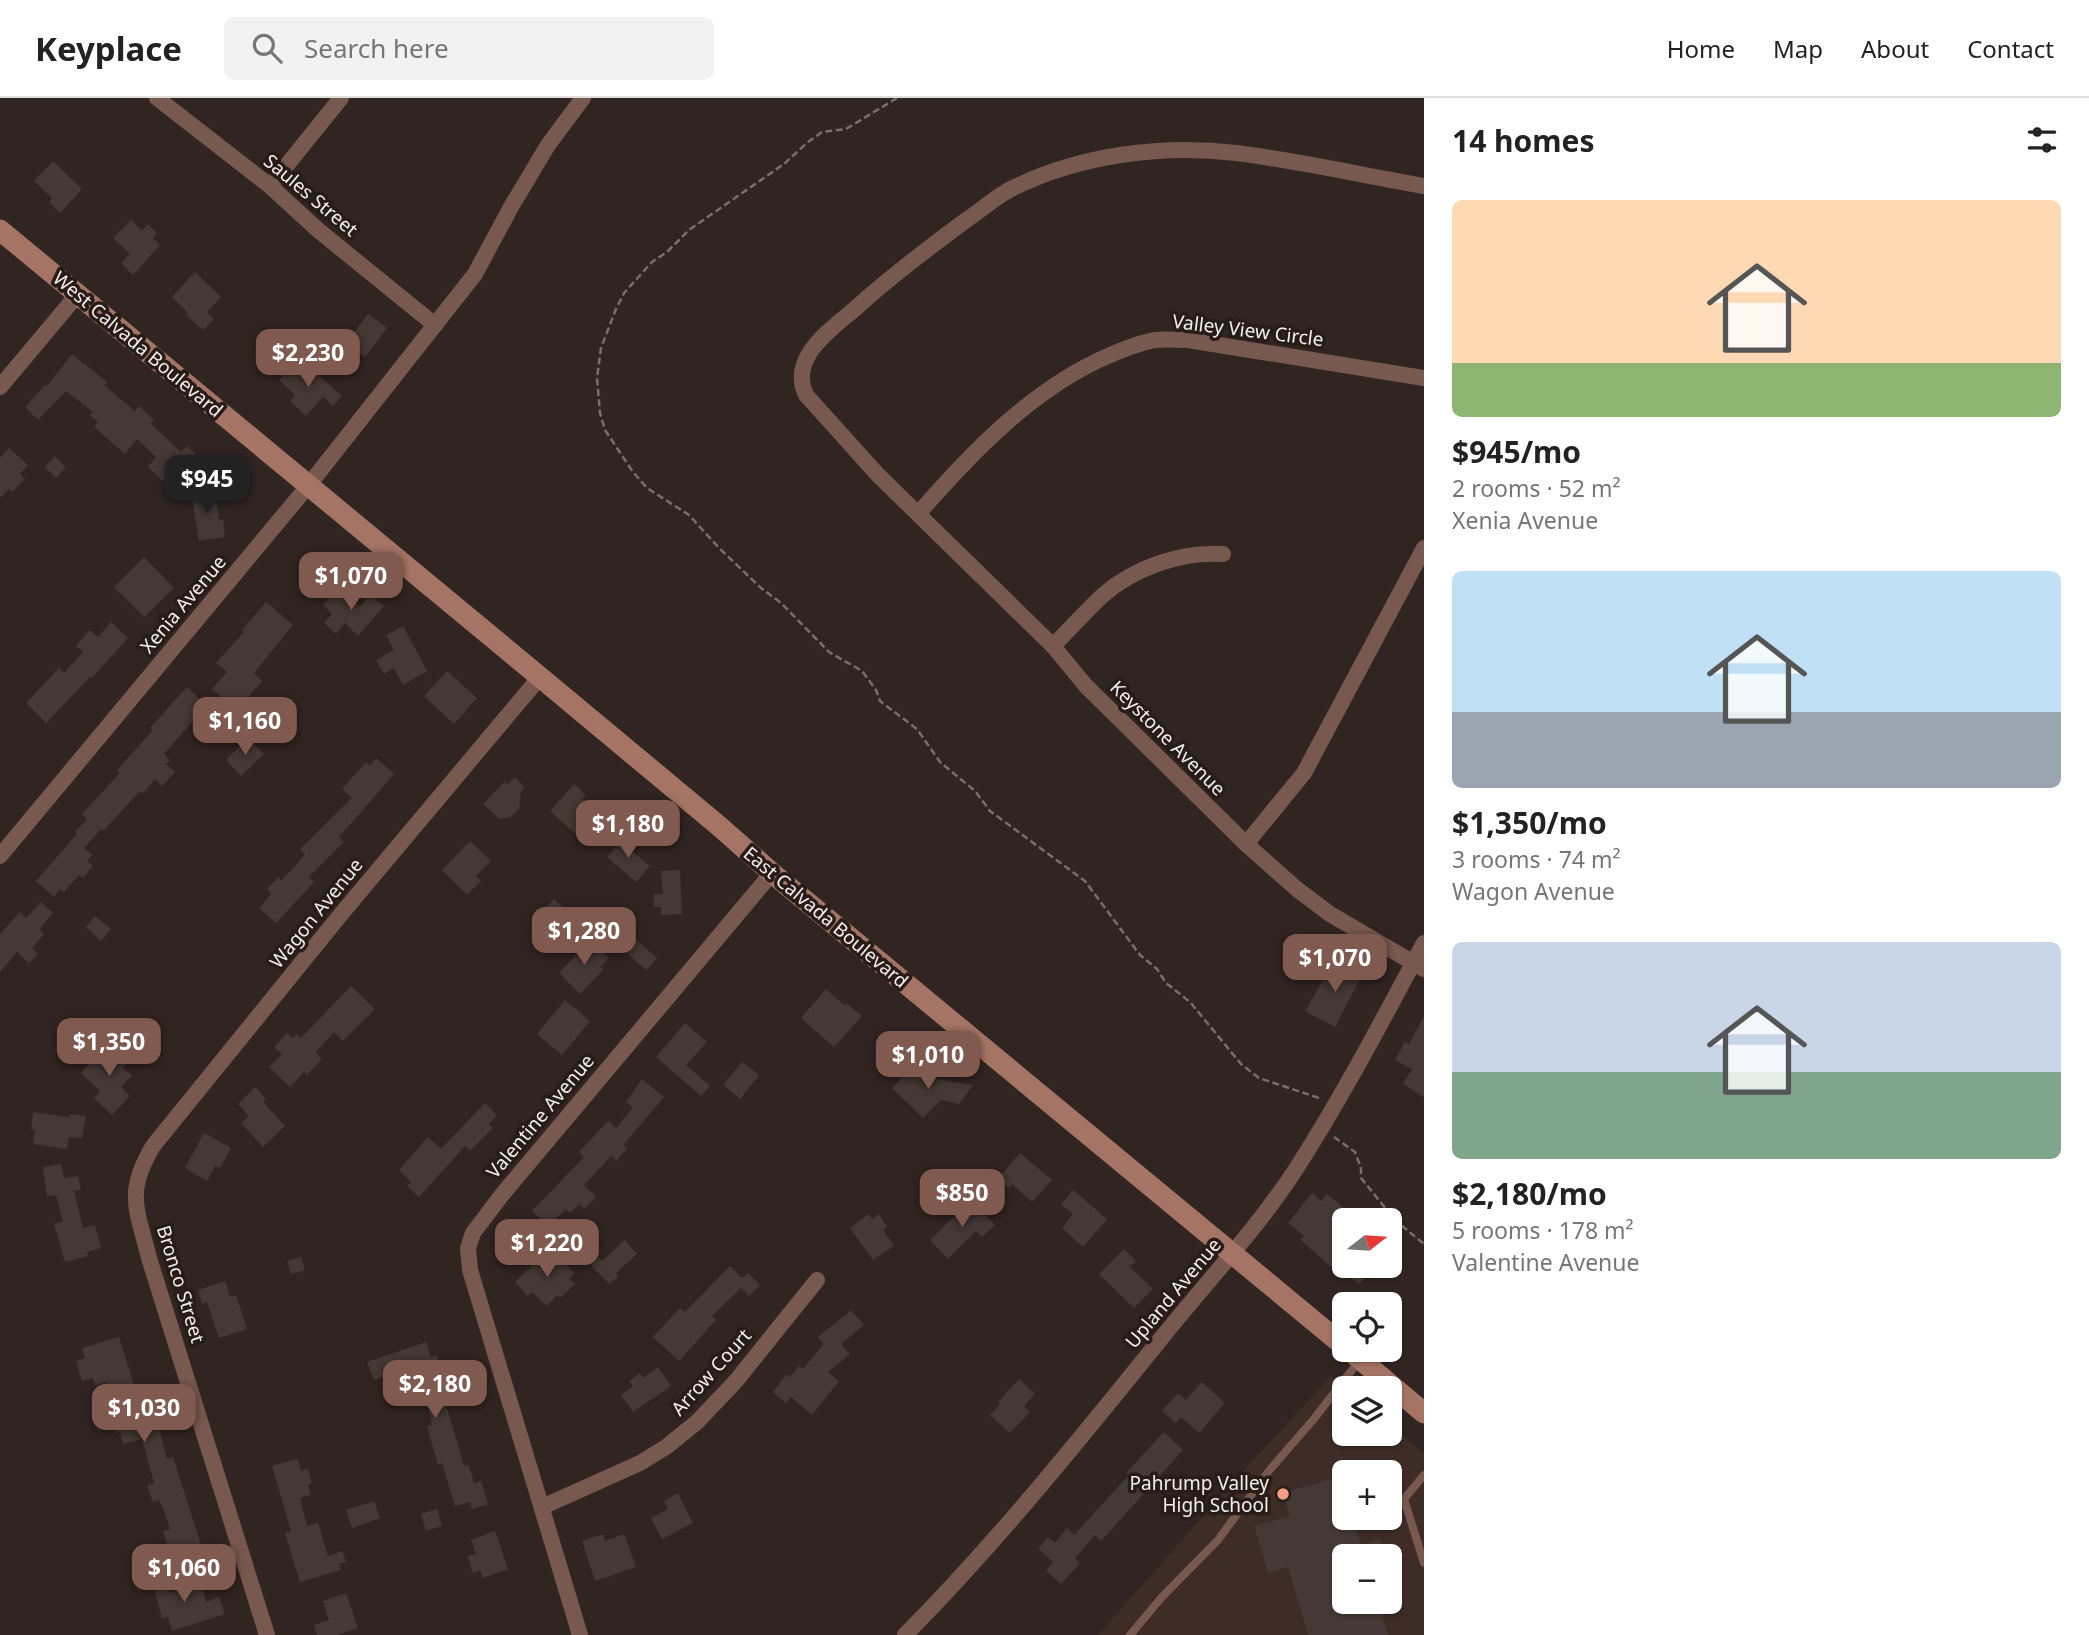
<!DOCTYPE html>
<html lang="en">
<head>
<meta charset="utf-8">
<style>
	:root { --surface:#fff; --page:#f2f2f2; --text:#222; --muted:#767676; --line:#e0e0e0; --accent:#805a4e }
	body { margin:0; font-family:"Noto Sans",sans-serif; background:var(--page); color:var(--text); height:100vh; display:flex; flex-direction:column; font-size:26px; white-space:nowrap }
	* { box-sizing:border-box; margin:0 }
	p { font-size:23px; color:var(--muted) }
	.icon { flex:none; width:38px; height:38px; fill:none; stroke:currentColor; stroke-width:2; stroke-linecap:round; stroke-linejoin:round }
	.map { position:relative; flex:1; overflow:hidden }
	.side { display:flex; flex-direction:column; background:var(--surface); width:665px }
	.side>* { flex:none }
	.needle { width:46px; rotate:73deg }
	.fabs { position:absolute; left:1332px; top:1110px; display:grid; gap:14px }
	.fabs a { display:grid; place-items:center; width:70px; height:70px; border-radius:10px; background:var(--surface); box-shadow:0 2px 5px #0004; font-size:35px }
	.price { position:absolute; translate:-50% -60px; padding:0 16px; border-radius:14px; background:var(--accent); color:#fff; font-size:23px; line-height:46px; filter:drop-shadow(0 2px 4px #0008) }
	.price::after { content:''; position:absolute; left:50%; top:42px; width:21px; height:16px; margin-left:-10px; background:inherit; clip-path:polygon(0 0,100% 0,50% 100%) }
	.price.active { background:#222; color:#fff }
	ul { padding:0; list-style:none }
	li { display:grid; align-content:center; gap:14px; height:371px; padding:0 28px }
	li span { display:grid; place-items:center; height:217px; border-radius:10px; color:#555 }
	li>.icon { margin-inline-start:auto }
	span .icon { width:126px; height:126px; fill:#fffc; stroke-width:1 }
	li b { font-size:30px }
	h2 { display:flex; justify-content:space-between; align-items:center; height:84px; padding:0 28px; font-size:30px }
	header { display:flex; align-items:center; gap:42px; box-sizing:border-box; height:98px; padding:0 35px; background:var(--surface); border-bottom:2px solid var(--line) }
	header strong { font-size:33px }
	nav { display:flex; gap:38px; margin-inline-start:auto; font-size:24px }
	.search { width:490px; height:63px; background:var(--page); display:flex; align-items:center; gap:18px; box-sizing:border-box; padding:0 24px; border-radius:10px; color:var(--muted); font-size:26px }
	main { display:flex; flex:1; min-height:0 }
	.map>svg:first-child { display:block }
	.built { fill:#3e2c26; fill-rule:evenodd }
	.building { fill:#453935 }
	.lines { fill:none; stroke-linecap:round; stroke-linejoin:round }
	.path { stroke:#796e6b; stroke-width:2.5; stroke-dasharray:7 3.5; stroke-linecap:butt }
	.lane { stroke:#78594f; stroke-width:8 }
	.street { stroke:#78594f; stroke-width:16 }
	.secondary { stroke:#a57464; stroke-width:21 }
	.poi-dot { fill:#f39f83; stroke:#271c18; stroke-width:2.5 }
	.labels { text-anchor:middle; stroke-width:7; stroke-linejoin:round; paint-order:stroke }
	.street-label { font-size:19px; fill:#f6eeeb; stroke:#271c18 }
	.poi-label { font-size:19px; fill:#f6eeeb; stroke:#271c18; text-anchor:end }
</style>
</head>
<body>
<header>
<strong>Keyplace</strong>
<div class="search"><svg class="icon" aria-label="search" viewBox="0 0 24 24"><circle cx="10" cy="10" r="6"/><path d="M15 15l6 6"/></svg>Search here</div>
<nav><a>Home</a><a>Map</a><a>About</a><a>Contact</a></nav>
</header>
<main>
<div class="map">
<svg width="1424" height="1537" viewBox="0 0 1424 1537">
	<rect width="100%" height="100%" fill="#312522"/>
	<path class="built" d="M1331 1278 1344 1290V1335H1390V1327L1424 1355V1537H1098L1244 1372ZM1344 1374H1390V1419H1344ZM1344 1458H1390V1503H1344Z"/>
	<g class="building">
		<path d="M53 63 82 91 60 115 49 104 52 100 34 83Z"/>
		<path d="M131 122 142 133 148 126 157 135 153 140 160 147 133 177 121 165 130 156 113 140Z"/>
		<path d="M195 174 221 199 207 214 214 221 203 232 186 217 188 215 172 199Z"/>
		<path d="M368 216 387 230 365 259 346 245Z"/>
		<path d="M72 256 107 284 104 287 135 313 139 308 154 322 151 326 181 354 187 348 205 365 184 389 170 376 163 383 148 369 156 359 137 341 125 356 94 329 98 324 90 317 93 314 66 293 38 322 25 309 45 287 47 288Z"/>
		<path d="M307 267 342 298 333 308 323 299 306 318 290 303 295 297 279 282 291 268 299 276Z"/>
		<path d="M9 350 28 367 20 376 25 381 12 394 9 391 0 400V360Z"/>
		<path d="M55 358 66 369 56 380 45 369Z"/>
		<path d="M214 389 219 422 223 421 225 439 199 443 191 393Z"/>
		<path d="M144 459 174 490 144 519 114 489Z"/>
		<path d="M338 490 360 509 370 497 384 508 358 538 345 525 336 536 324 525 332 516 323 507Z"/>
		<path d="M266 504 293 527 254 575 262 583 245 603 240 598 231 608 212 591 227 574 216 565 244 534 242 532Z"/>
		<path d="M111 524 128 540 91 581 90 579 46 625 26 605 59 570 64 575 83 554 76 548 90 532 98 539Z"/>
		<path d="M403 528 427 573 403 587 394 570 384 576 376 562 394 552 386 537Z"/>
		<path d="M447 573 477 600 454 626 424 598Z"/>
		<path d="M187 589 207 607 164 656 170 662 166 666 175 674 162 688 155 681 143 695 140 693 103 733 101 731 84 750 92 757 87 763 93 768 83 780 79 777 64 794 60 791 54 799 36 783 77 736 75 734 87 721 82 716 120 675 117 672 153 632 150 630Z"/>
		<path d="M248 640 264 656 241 678 226 662Z"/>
		<path d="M376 660 394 676 339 739 344 744 309 779 314 784 276 825 259 810 271 796 267 791 278 779 281 783 305 757 300 751 352 700 342 691 366 664 370 668Z"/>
		<path d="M515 679 525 689 521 694 519 711 510 719 500 721 483 706 504 684 507 687Z"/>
		<path d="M574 686 586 697 582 701 600 717 580 740 550 713Z"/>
		<path d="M623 740 634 750 632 753 650 768 636 784 607 759Z"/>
		<path d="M470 743 491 763 476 778 481 783 467 797 442 772Z"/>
		<path d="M680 772 682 816 661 817V809H654V796H663L661 773Z"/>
		<path d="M554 801 566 812 555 825 542 813Z"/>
		<path d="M41 804 53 815 39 831 44 836 32 850 38 856 29 865 17 854 0 874V836L20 814 26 820Z"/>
		<path d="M95 818 111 831 101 843 86 829Z"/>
		<path d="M626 833 657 860 646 872 615 845Z"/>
		<path d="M590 842 609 860 600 869 603 872 580 896 559 875Z"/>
		<path d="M1343 862 1364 873 1335 929 1305 913 1326 877 1333 881Z"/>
		<path d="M351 888 375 911 343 943 334 934 316 954 322 961 307 977 304 974 290 989 269 969 282 956 274 949 287 935 293 941 297 936 301 940Z"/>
		<path d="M826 891 844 907 846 905 862 918 834 949 801 920Z"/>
		<path d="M565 902 590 923 562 957 537 936Z"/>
		<path d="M1424 918V999L1403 986 1412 971 1395 962 1405 944 1409 946Z"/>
		<path d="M685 925 707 944 686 967 710 988 701 998 656 959Z"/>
		<path d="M109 944 129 963 123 970 132 977 121 989 130 998 112 1017 94 1000 100 993 81 975Z"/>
		<path d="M742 964 759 977 740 1001 723 987Z"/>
		<path d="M915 966 930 980 973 987 959 1006 941 1002 923 1020 892 990Z"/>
		<path d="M642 981 664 999 623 1047 627 1051 616 1063 611 1058 584 1087 596 1099 584 1111 579 1106 570 1115 566 1111 548 1129 532 1113 584 1059 579 1054 608 1023 616 1030 633 1010 626 1004Z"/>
		<path d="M255 989 266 1001 263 1004 285 1028 263 1049 241 1025 249 1018 238 1006Z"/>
		<path d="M485 1005 497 1017 489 1026 493 1030 470 1053 465 1048 419 1099 407 1088 411 1084 399 1072 428 1039 441 1051Z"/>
		<path d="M33 1014 69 1019 70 1016 86 1018 82 1040 69 1039 67 1051 33 1046 35 1032H31Z"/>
		<path d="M204 1035 231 1050 220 1070 215 1068 207 1083 185 1070Z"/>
		<path d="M1020 1055 1052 1082 1032 1104 1012 1086 1009 1090 998 1081Z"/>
		<path d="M61 1066 64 1080 78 1078 81 1092 74 1093 83 1130 95 1127 101 1150 87 1154 88 1158 65 1164 54 1126 63 1124 56 1097 47 1098 43 1069Z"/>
		<path d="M1073 1092 1107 1121 1083 1149 1062 1130 1073 1116 1061 1106Z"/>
		<path d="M1312 1095 1321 1103 1327 1096 1358 1122H1344V1167H1375L1359 1186 1342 1172 1338 1175 1324 1163 1301 1142 1304 1138 1288 1125Z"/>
		<path d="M971 1102 995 1127 982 1139 976 1133 948 1161 930 1142Z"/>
		<path d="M869 1116 872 1121 879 1116 887 1129 883 1132 894 1148 873 1162 850 1130Z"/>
		<path d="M625 1142 637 1156 616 1175 618 1178 610 1186 591 1168 599 1159 602 1163Z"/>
		<path d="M550 1151 574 1175 569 1181 575 1186 560 1200 557 1197 547 1208 532 1194 528 1198 515 1184Z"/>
		<path d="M1124 1151 1136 1163 1130 1169 1153 1191 1134 1210 1099 1176Z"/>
		<path d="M301 1159 305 1172 291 1176 287 1163Z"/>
		<path d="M730 1168 742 1180 748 1175 760 1187 749 1198 741 1190 712 1218 716 1222 679 1263 653 1239 680 1210 685 1214Z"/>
		<path d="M225 1183 230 1199 236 1197 247 1231 219 1240 207 1204 202 1206 198 1192Z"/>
		<path d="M851 1212 864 1227 841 1246 850 1256 828 1274 839 1283 812 1317 791 1299 786 1305 773 1294 787 1276 790 1279 799 1268 803 1271 824 1246 818 1239Z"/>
		<path d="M119 1239 135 1290 144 1329 158 1326 167 1361 173 1359 204 1456 174 1466 163 1433 170 1431 163 1409H162L159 1402 153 1404 147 1388 154 1385 142 1341 123 1346 120 1334 115 1335 111 1319 116 1318 106 1284 95 1287 93 1280 82 1283 76 1263 85 1260 82 1250Z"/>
		<path d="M426 1244 431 1259 437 1257 441 1271 436 1273 464 1368 469 1367 474 1385 481 1383 488 1406 472 1411 470 1404 455 1408 442 1365 438 1367 427 1328 432 1327 428 1311 413 1269 374 1282 367 1264Z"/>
		<path d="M658 1269 671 1288 633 1314 621 1297 633 1288 629 1283 640 1275 643 1280Z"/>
		<path d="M1019 1281 1035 1296 1024 1308 1030 1314 1010 1335 990 1317 1000 1306 998 1304Z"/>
		<path d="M1202 1284 1225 1305 1199 1335 1181 1319 1176 1325 1162 1313 1178 1295 1186 1302Z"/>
		<path d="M1164 1334 1183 1352 1101 1443 1095 1437 1075 1460 1080 1465 1061 1486 1046 1473 1053 1464 1038 1451 1048 1439 1055 1445 1067 1430 1074 1437 1129 1377 1126 1375Z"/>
		<path d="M298 1361 301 1373 308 1371 312 1385 308 1387 311 1397 300 1400 307 1428 318 1425 328 1458 342 1453 346 1464 339 1466 341 1472 300 1484 285 1435 291 1433 272 1368Z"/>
		<path d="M1334 1380 1342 1403H1344V1419H1352L1361 1447 1380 1441 1385 1458H1344V1503H1378L1388 1537H1308L1288 1469 1268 1475 1254 1428 1290 1418 1283 1395Z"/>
		<path d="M678 1395 693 1425 662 1441 651 1420 668 1411 664 1403Z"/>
		<path d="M374 1403 380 1420 352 1430 346 1412Z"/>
		<path d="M437 1411 442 1428 426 1433 421 1416Z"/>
		<path d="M495 1433 508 1471 483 1480 480 1472 473 1475 468 1458 476 1456 471 1442Z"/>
		<path d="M603 1436 605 1443 624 1436 636 1469 595 1483 582 1443Z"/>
		<path d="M163 1472 170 1495 201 1486 206 1504 219 1499 225 1516 172 1533 168 1519 162 1520 150 1475Z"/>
		<path d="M346 1495 358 1530 337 1537H317L314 1527 329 1522 323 1503Z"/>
	</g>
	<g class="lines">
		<g class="path">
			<path d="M897 0 846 31 822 34 808 44 784 66 689 132 667 154 652 164 624 195 616 211 601 250 597 280 600 315 605 332 633 374 647 390 689 417 719 450 761 490 781 505 829 554 862 573 876 592 880 603 917 631 940 664 975 693 990 713 1085 783 1140 857 1157 871 1166 885 1190 904 1241 966 1259 980 1322 1001"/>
			<path d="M1334 1039 1355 1054 1361 1070V1080L1395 1122 1424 1146"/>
		</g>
		<g class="lane">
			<path d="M1424 1377 1404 1401 1424 1465"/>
			<path d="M1130 1537 1162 1499 1218 1442 1268 1374 1313 1322 1359 1263"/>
		</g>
		<g class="street">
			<path d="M157 0 270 88 318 132 435 227"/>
			<path d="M270 88 341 0"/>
			<path d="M1424 88C1361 77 1299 63 1236 55 1162 46 1080 57 1013 90 998 97 984 110 969 120 931 148 892 177 857 209 832 231 788 259 806 297L878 377 1053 548 1086 588 1246 746 1298 792 1330 816 1424 871"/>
			<path d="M0 289 78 196"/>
			<path d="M918 416C972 354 1033 290 1110 257 1125 251 1140 244 1156 242 1166 241 1177 242 1188 242L1424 280"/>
			<path d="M1053 548C1069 532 1085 514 1102 498 1133 470 1182 453 1223 456"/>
			<path d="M1246 746 1304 675 1424 450"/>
			<path d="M0 758 308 388 475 176 511 109 548 47 583 0"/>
			<path d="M542 1409 640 1365 666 1349 697 1324 736 1283 817 1182"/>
			<path d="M267 1537 149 1160C137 1111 125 1095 153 1048L342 815 540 579"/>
			<path d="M580 1537 470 1172 468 1150 473 1135 501 1098 772 775"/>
			<path d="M905 1537C999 1442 1084 1336 1168 1232 1211 1179 1259 1128 1296 1071 1343 998 1383 921 1424 845"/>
		</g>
		<g class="secondary">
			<path d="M0 132 540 579 719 728 772 775 1344 1248"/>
			<path d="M1348 1251 1424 1315"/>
		</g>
	</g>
	<circle class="poi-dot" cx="1283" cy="1396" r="7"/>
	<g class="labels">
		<g class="street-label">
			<text transform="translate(311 97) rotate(40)" y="7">Saules Street</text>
			<text transform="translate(1248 232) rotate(7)" y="7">Valley View Circle</text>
			<text transform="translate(138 246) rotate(40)" y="7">West Calvada Boulevard</text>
			<text transform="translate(183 506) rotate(-50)" y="7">Xenia Avenue</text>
			<text transform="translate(1168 640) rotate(45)" y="7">Keystone Avenue</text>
			<text transform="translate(316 815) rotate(-51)" y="7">Wagon Avenue</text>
			<text transform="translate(826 819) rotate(40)" y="7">East Calvada Boulevard</text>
			<text transform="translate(540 1018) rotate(-50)" y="7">Valentine Avenue</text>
			<text transform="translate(181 1186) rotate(73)" y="7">Bronco Street</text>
			<text transform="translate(1173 1195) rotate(-50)" y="7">Upland Avenue</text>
			<text transform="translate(711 1274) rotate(-48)" y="7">Arrow Court</text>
		</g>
		<g class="poi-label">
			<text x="1269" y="1392">Pahrump Valley<tspan x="1269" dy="22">High School</tspan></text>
		</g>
	</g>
</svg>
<div class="fabs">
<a><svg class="needle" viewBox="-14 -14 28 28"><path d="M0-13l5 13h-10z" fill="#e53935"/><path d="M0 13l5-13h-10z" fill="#767676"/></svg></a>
<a><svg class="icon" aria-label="locate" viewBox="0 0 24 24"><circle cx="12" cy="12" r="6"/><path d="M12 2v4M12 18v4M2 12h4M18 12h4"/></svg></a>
<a><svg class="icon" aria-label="layers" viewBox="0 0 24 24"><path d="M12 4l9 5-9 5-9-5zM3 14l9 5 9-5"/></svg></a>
<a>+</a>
<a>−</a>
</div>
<b class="price" style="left:308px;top:291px">$2,230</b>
<b class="price active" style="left:207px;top:417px">$945</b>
<b class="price" style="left:351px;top:514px">$1,070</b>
<b class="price" style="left:245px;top:659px">$1,160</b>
<b class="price" style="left:628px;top:762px">$1,180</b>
<b class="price" style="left:584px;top:869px">$1,280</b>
<b class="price" style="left:1335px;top:896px">$1,070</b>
<b class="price" style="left:109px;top:980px">$1,350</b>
<b class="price" style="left:928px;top:993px">$1,010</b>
<b class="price" style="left:962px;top:1131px">$850</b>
<b class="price" style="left:547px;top:1181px">$1,220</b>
<b class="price" style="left:435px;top:1322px">$2,180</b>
<b class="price" style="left:144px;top:1346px">$1,030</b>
<b class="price" style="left:184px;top:1506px">$1,060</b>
</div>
<section class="side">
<h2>14 homes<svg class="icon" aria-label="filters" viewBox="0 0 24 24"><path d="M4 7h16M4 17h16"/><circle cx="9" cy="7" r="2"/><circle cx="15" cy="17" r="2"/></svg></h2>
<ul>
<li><span style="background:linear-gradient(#ffd9b3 75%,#8fb573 0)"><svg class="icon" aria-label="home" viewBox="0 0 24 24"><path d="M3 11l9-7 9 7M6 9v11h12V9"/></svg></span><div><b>$945/mo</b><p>2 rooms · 52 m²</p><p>Xenia Avenue</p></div></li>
<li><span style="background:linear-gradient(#bfe0f5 65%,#9aa5b1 0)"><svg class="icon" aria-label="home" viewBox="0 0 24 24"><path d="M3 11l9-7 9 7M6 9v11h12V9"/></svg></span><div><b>$1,350/mo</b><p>3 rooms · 74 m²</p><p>Wagon Avenue</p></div></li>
<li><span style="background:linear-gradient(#c9d6e8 60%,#7fa58c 0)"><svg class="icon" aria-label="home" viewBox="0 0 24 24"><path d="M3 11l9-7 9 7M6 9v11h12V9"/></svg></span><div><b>$2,180/mo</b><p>5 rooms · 178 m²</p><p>Valentine Avenue</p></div></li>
</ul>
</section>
</main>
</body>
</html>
